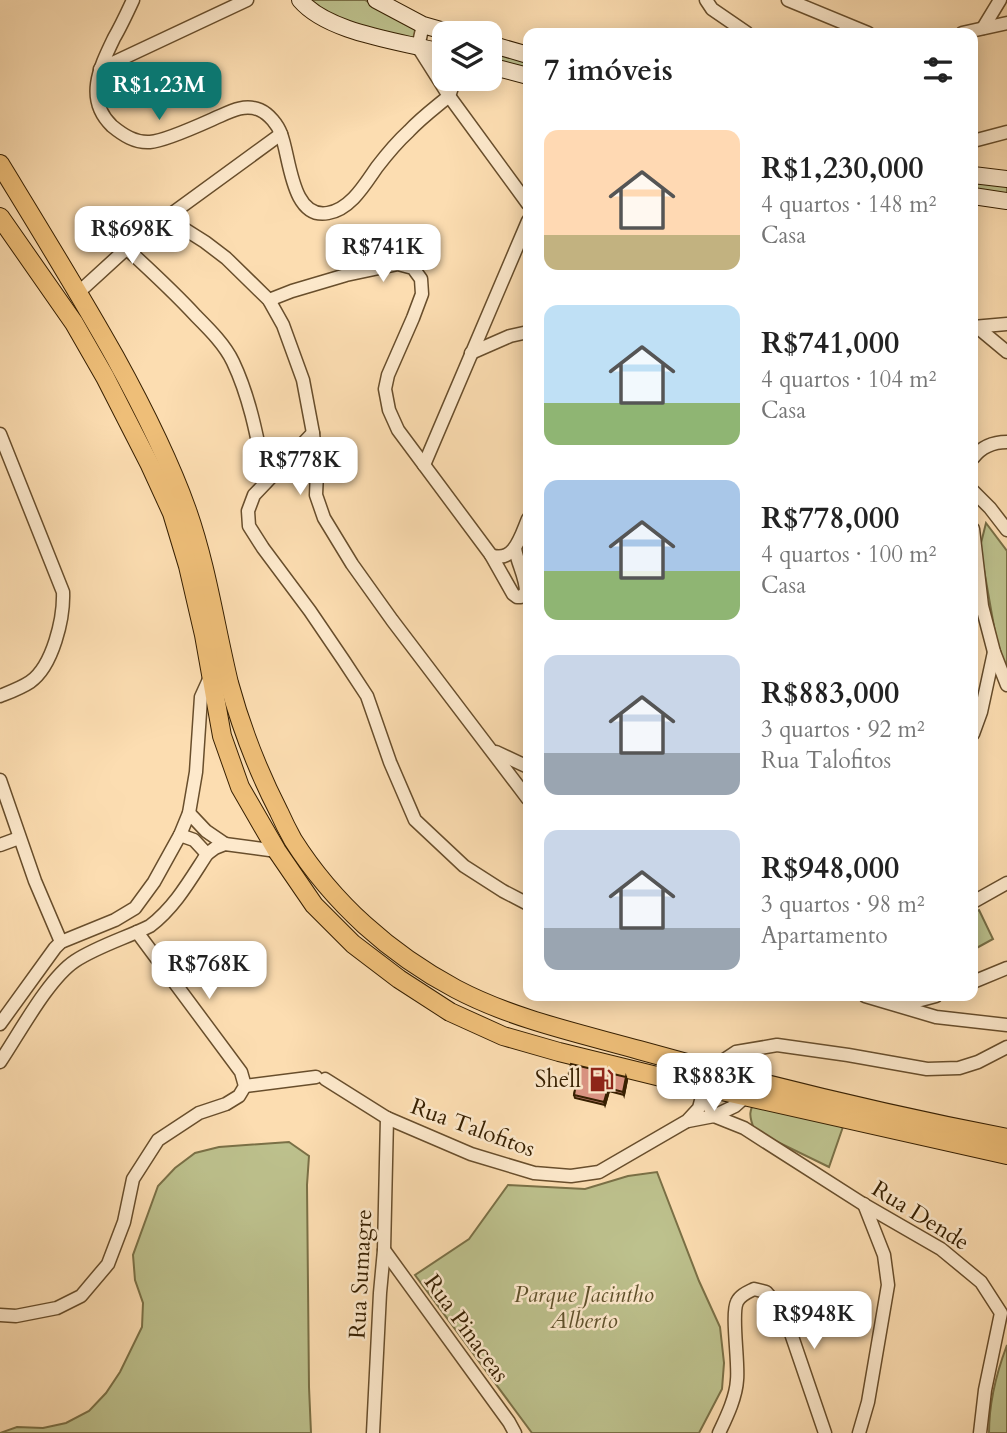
<!DOCTYPE html>
<html lang="pt">
<head>
<meta charset="utf-8">
<style>
	:root { --surface:#fff; --page:#f6f6f6; --text:#222; --muted:#767676; --accent:#0f766e }
	body { margin:0; font-family:Cardo,serif; background:var(--page); color:var(--text); height:100vh; display:flex; flex-direction:column; font-size:26px; white-space:nowrap }
	* { box-sizing:border-box; margin:0 }
	p { font-size:23px; color:var(--muted) }
	.icon { flex:none; width:38px; height:38px; fill:none; stroke:currentColor; stroke-width:2; stroke-linecap:round; stroke-linejoin:round }
	.map { position:relative; flex:1; overflow:hidden }
	.sheet { position:absolute; left:523px; top:28px; width:455px; height:973px; display:flex; flex-direction:column; background:var(--surface); border-radius:14px; box-shadow:0 4px 18px #0003 }
	.sheet>* { flex:none }
	.tools { position:absolute; left:432px; top:21px; display:grid; gap:14px }
	.tools a { display:grid; place-items:center; width:70px; height:70px; border-radius:14px; background:var(--surface); box-shadow:0 4px 18px #0003; font-size:35px }
	.price { position:absolute; translate:-50% -60px; padding:0 16px; border-radius:14px; background:#fff; color:#222; font-size:23px; line-height:46px; filter:drop-shadow(0 2px 4px #0008) }
	.price::after { content:''; position:absolute; left:50%; top:42px; width:21px; height:16px; margin-left:-10px; background:inherit; clip-path:polygon(0 0,100% 0,50% 100%) }
	.price.on { background:var(--accent); color:#fff }
	ul { padding:0; list-style:none }
	li { display:flex; align-items:center; gap:21px; height:175px; padding:0 21px }
	li span { display:grid; place-items:center; flex:none; width:196px; height:140px; border-radius:14px; color:#555 }
	li>.icon { margin-inline-start:auto }
	span .icon { width:84px; height:84px; fill:#fffc; stroke-width:1 }
	li b { font-size:30px }
	h2 { display:flex; justify-content:space-between; align-items:center; height:84px; padding:0 21px; font-size:30px }
	.map>svg:first-child { display:block }
	.green { fill:#bdc18d; stroke:#7a7046; stroke-width:2 }
	.lines { fill:none; stroke-linecap:round; stroke-linejoin:round }
	.minor-casing { stroke:#684e2c; stroke-width:15 }
	.secondary-casing { stroke:#361f00; stroke-width:18 }
	.primary-casing { stroke:#361f00; stroke-width:20 }
	.minor { stroke:#fde9cc; stroke-width:12 }
	.secondary { stroke:#fde9cc; stroke-width:16 }
	.primary { stroke:#eebe78; stroke-width:18 }
	.wall { fill:#bd8072; stroke:#361f00; stroke-width:2 }
	.shaded-wall { fill:#9a685c; stroke:#361f00; stroke-width:2 }
	.building { fill:#dc9584; stroke:#361f00; stroke-width:2 }
	.labels { text-anchor:middle; stroke-width:5; stroke-linejoin:round; paint-order:stroke }
	.poi-label { font-size:23px; fill:#361f00; stroke:#fde9cc; text-anchor:end }
	.street-label { font-size:23px; fill:#361f00; stroke:#fde9cc }
	.park-label { font-size:23px; font-style:italic; fill:#5e502a; stroke:#fde9cc }
</style>
</head>
<body>
<div class="map">
<svg width="1007" height="1433" viewBox="0 0 1007 1433">
	<rect width="100%" height="100%" fill="#fcddb1"/>
	<filter id="stains"><feTurbulence type="fractalNoise" baseFrequency=".00286" numOctaves="4"/><feColorMatrix values="0 0 0 0 .2 0 0 0 0 .09 0 0 0 0 .02 0 0 0 .5 -.17"/></filter>
	<radialGradient id="worn" r=".72"><stop offset=".6" stop-color="#630" stop-opacity="0"/><stop offset="1" stop-color="#630" stop-opacity=".3"/></radialGradient>
	<g class="green">
		<path d="M307 0H365L393 17 417 29 413 41 329 17Z"/>
		<path d="M490 50 528 60V71L490 60Z"/>
		<path d="M973 180 1007 182V194L973 189Z"/>
		<path d="M986 523 1007 551V672L996 638 980 547Z"/>
		<path d="M979 910 993 939 973 950V913Z"/>
		<path d="M757 1096 845 1121 829 1167 755 1131C748 1115 749 1111 757 1096Z"/>
		<path d="M289 1142 309 1156 307 1185 309 1387 311 1433H0L17 1427 43 1428 66 1423 89 1411 106 1393 120 1372 142 1327 143 1303 135 1280 133 1255 158 1186 175 1168 195 1153 219 1147Z"/>
		<path d="M657 1172 699 1281 720 1327 724 1363 722 1389 699 1433H532L415 1275 469 1239 508 1185 585 1189 628 1176Z"/>
		<path d="M1007 1345V1433H989C989 1402 996 1374 1007 1345Z"/>
	</g>
	<g class="lines">
		<defs>
			<g id="minor">
				<path d="M133 0C127 13 121 26 114 38 100 67 84 99 112 126 123 135 135 143 150 142 166 141 204 123 220 116 233 110 246 104 260 110 269 114 278 125 281 134 290 156 291 220 328 213 351 209 365 184 377 167 387 154 397 142 409 131 421 118 436 107 449 96"/>
				<path d="M706 0 712 9 747 33"/>
				<path d="M788 0 868 33"/>
				<path d="M423 25 418 47 449 96 528 204"/>
				<path d="M983 28 1000 0"/>
				<path d="M962 33 1007 23"/>
				<path d="M100 69 247 0"/>
				<path d="M449 96 455 79"/>
				<path d="M973 141 1007 132"/>
				<path d="M167 218 205 242 226 258 269 300 283 325 303 380 313 433 317 472 316 495 324 518 352 564 392 620 528 799"/>
				<path d="M126 248C150 270 174 292 196 316 210 330 225 345 233 362 251 400 258 442 266 482"/>
				<path d="M79 292 137 239 281 134"/>
				<path d="M269 300 292 291 346 275 398 264 413 268 421 279 422 294 413 318 388 375 385 389 389 410 398 430 491 555C514 564 521 535 528 519"/>
				<path d="M973 327 1007 324"/>
				<path d="M977 327 1007 352"/>
				<path d="M471 353 510 336 528 332"/>
				<path d="M313 433 254 495 248 511 249 526 263 548 310 611 344 661 367 696 390 762 415 820 464 866 503 891 528 904"/>
				<path d="M0 434 63 592C64 618 53 666 30 682 21 688 10 692 0 696"/>
				<path d="M973 458C982 446 993 442 1007 442"/>
				<path d="M424 465 528 221"/>
				<path d="M973 491 990 508 1007 530"/>
				<path d="M973 529 982 606 994 652 1007 685"/>
				<path d="M491 555 513 594 517 597H521L526 592C526 577 517 563 515 548"/>
				<path d="M973 734 981 712 994 652"/>
				<path d="M496 752 528 767"/>
				<path d="M0 780 35 881 61 942"/>
				<path d="M189 813 206 831 225 844"/>
				<path d="M180 835 194 840 207 854"/>
				<path d="M0 845 19 838"/>
				<path d="M973 902 1007 883"/>
				<path d="M973 982 1007 968"/>
				<path d="M865 996 936 1017 1007 1025"/>
				<path d="M902 1005 936 996"/>
				<path d="M0 1024 55 948 61 942 115 920 135 908 154 882 180 835 189 813 196 772 201 697 211 675"/>
				<path d="M0 1062C19 1034 48 979 75 961 98 946 126 938 150 926 175 907 190 880 207 854L215 848 225 844 277 851"/>
				<path d="M325 1079 387 1118 471 1154 534 1173 571 1176 599 1172 687 1121 699 1108 709 1070 736 1052 777 1045 848 1055 927 1069 959 1068 978 1062 1007 1047"/>
				<path d="M245 1086 316 1077"/>
				<path d="M705 1090 707 1102 714 1116 735 1106 745 1097"/>
				<path d="M688 1121 714 1116 744 1128 863 1204 941 1249 981 1282 1001 1313 985 1390 980 1433"/>
				<path d="M384 1250 509 1422 515 1433"/>
				<path d="M0 1315 16 1316 57 1308 81 1296 108 1264 124 1222 133 1179 158 1140 199 1113 226 1104 239 1096 245 1086 241 1072 137 932"/>
				<path d="M373 1433 380 1293 384 1250 387 1118"/>
				<path d="M719 1433C726 1418 736 1398 737 1380 739 1363 731 1314 737 1302 740 1295 748 1292 754 1289L766 1292 784 1313 825 1433"/>
				<path d="M859 1433 868 1402 888 1285 884 1255 864 1204"/>
			</g>
			<g id="secondary">
				<path d="M300 0C329 34 402 41 444 53"/>
				<path d="M376 0 423 25 451 33"/>
				<path d="M490 44 528 55"/>
				<path d="M490 66 528 76"/>
				<path d="M973 175 1007 179"/>
				<path d="M973 196 1007 201"/>
			</g>
			<g id="primary">
				<path d="M0 164C39 228 78 291 115 357 142 406 168 457 187 510 207 567 215 625 229 683 241 727 258 771 279 812 283 821 288 831 293 840 333 903 390 954 456 989 513 1019 578 1033 639 1050 760 1084 883 1114 1007 1138"/>
				<path d="M0 217 74 323 105 377 150 465 172 513 188 566 204 635 222 736 240 787 277 851 314 905 353 944 399 979 450 1012 503 1036 559 1052 673 1080 1007 1155"/>
			</g>
		</defs>
		<use href="#minor" class="minor-casing"/>
		<use href="#secondary" class="secondary-casing"/>
		<use href="#primary" class="primary-casing"/>
		<use href="#minor" class="minor"/>
		<use href="#secondary" class="secondary"/>
		<use href="#primary" class="primary"/>
	</g>
	<path class="wall" d="M569 1074 627 1080 624 1095 609 1091 605 1105 575 1098 574 1095 577 1081 570 1077Z"/>
	<g class="shaded-wall">
		<path d="M626 1077 627 1080 624 1095 623 1092Z"/>
		<path d="M608 1088 609 1091 605 1105 604 1102Z"/>
	</g>
	<path class="building" d="M571 1064 626 1077 623 1092 608 1088 604 1102 574 1095 577 1079 569 1074Z"/>
	<defs>
		<symbol id="fuel-bare" viewBox="-9 -9 18 18"><path d="M-5.5-6h7V0h2V4h1.3V-2.5L3-4.5l.8-.8L6-3V5H2.5V1h-1V6h-7ZM-4.2-4.7v3.2H.2V-4.7Z" fill="#8f2418" stroke="#fde9cc" stroke-width="2.5" paint-order="stroke"/></symbol>
	</defs>
	<g fill-rule="evenodd">
		<use href="#fuel-bare" x="584" y="1062" width="35" height="35"/>
	</g>
	<g class="labels">
		<g class="poi-label">
			<text x="581" y="1087">Shell</text>
		</g>
		<g class="street-label">
			<text transform="translate(473 1127) rotate(20)" y="8">Rua Talofitos</text>
			<text transform="translate(921 1215) rotate(32)" y="8">Rua Dende</text>
			<text transform="translate(360 1274) rotate(-87)" y="8">Rua Sumagre</text>
			<text transform="translate(467 1328) rotate(54)" y="8">Rua Pinaceas</text>
		</g>
		<g class="park-label">
			<text x="584" y="1302">Parque Jacintho<tspan x="584" dy="26">Alberto</tspan></text>
		</g>
	</g>
	<rect width="100%" height="100%" filter="url(#stains)"/>
	<rect width="100%" height="100%" fill="url(#worn)"/>
</svg>
<div class="tools">
<a><svg class="icon" aria-label="layers" viewBox="0 0 24 24"><path d="M12 4l9 5-9 5-9-5zM3 14l9 5 9-5"/></svg></a>
</div>
<b class="price on" style="left:159px;top:122px">R$1.23M</b>
<b class="price" style="left:132px;top:266px">R$698K</b>
<b class="price" style="left:383px;top:284px">R$741K</b>
<b class="price" style="left:300px;top:497px">R$778K</b>
<b class="price" style="left:209px;top:1001px">R$768K</b>
<b class="price" style="left:714px;top:1113px">R$883K</b>
<b class="price" style="left:814px;top:1351px">R$948K</b>
<section class="sheet">
<h2>7 imóveis<svg class="icon" aria-label="filters" viewBox="0 0 24 24"><path d="M4 7h16M4 17h16"/><circle cx="9" cy="7" r="2"/><circle cx="15" cy="17" r="2"/></svg></h2>
<ul>
<li><span style="background:linear-gradient(#ffd9b3 75%,#c2b280 0)"><svg class="icon" aria-label="home" viewBox="0 0 24 24"><path d="M3 11l9-7 9 7M6 9v11h12V9"/></svg></span><div><b>R$1,230,000</b><p>4 quartos · 148 m²</p><p>Casa</p></div></li>
<li><span style="background:linear-gradient(#bfe0f5 70%,#8fb573 0)"><svg class="icon" aria-label="home" viewBox="0 0 24 24"><path d="M3 11l9-7 9 7M6 9v11h12V9"/></svg></span><div><b>R$741,000</b><p>4 quartos · 104 m²</p><p>Casa</p></div></li>
<li><span style="background:linear-gradient(#a9c7e8 65%,#8fb573 0)"><svg class="icon" aria-label="home" viewBox="0 0 24 24"><path d="M3 11l9-7 9 7M6 9v11h12V9"/></svg></span><div><b>R$778,000</b><p>4 quartos · 100 m²</p><p>Casa</p></div></li>
<li><span style="background:linear-gradient(#c9d6e8 70%,#9aa5b1 0)"><svg class="icon" aria-label="home" viewBox="0 0 24 24"><path d="M3 11l9-7 9 7M6 9v11h12V9"/></svg></span><div><b>R$883,000</b><p>3 quartos · 92 m²</p><p>Rua Talofitos</p></div></li>
<li><span style="background:linear-gradient(#c9d6e8 70%,#9aa5b1 0)"><svg class="icon" aria-label="home" viewBox="0 0 24 24"><path d="M3 11l9-7 9 7M6 9v11h12V9"/></svg></span><div><b>R$948,000</b><p>3 quartos · 98 m²</p><p>Apartamento</p></div></li>
</ul>
</section>
</div>
</body>
</html>
